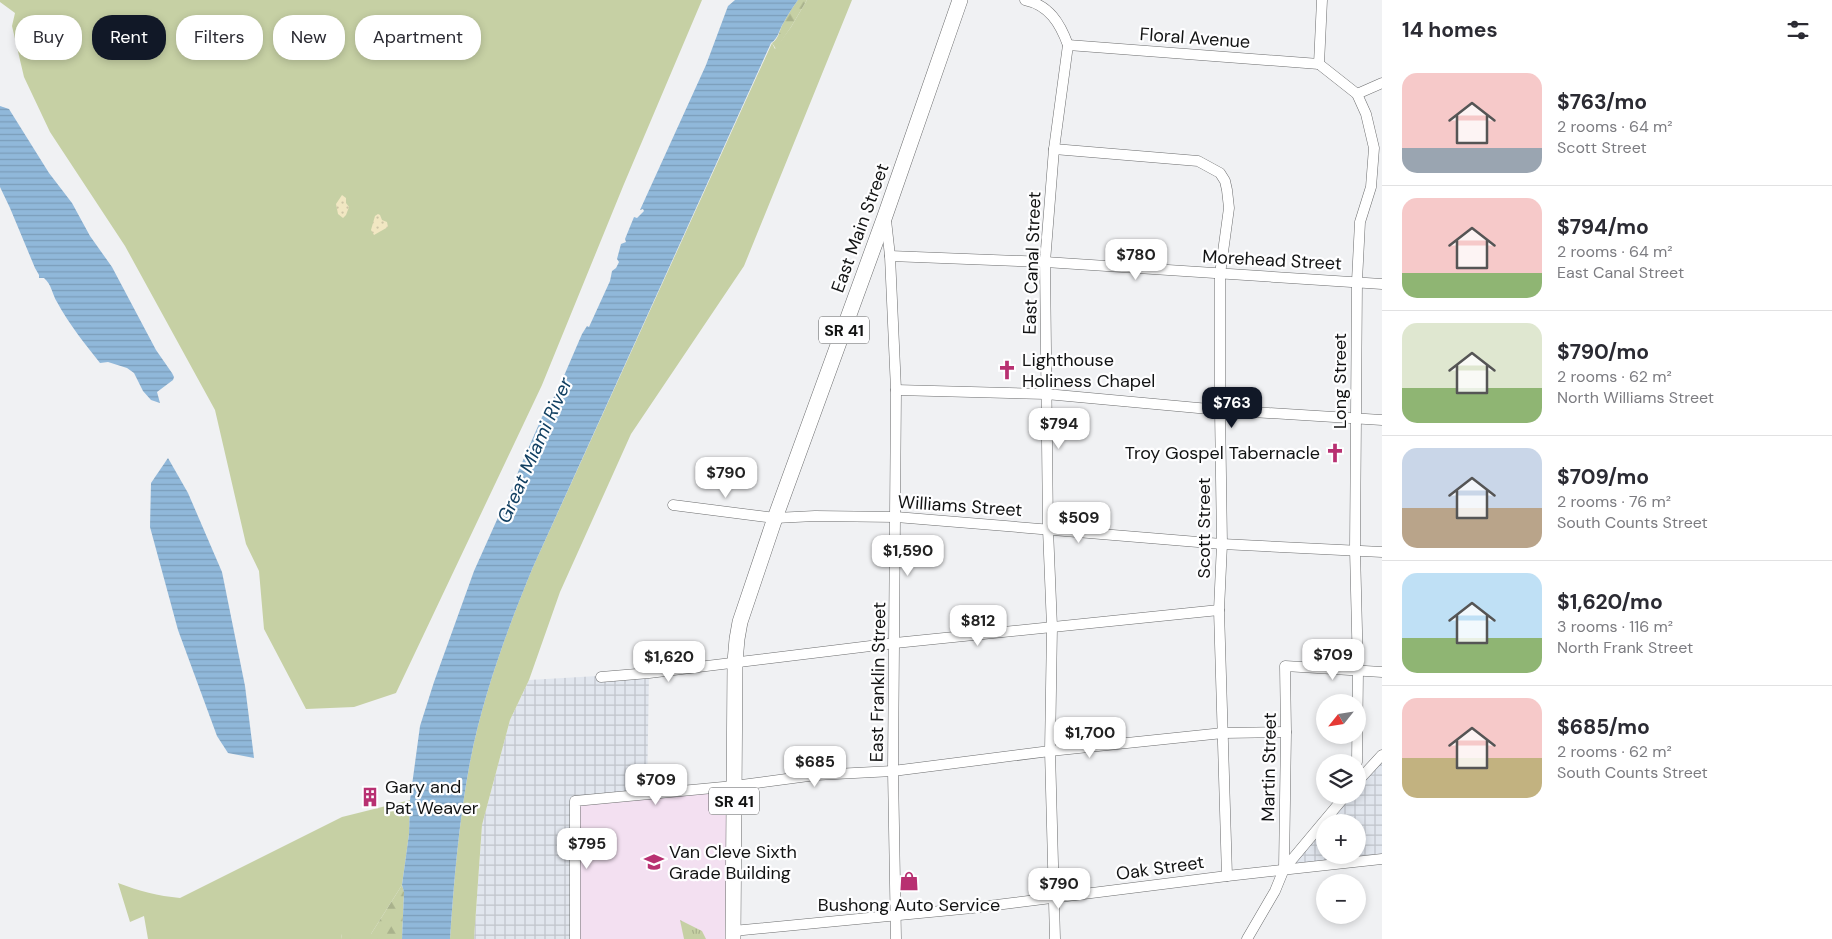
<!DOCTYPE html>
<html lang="en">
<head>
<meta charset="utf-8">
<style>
	:root { --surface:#fff; --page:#f2f2f3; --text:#2b2b33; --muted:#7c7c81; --line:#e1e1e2; --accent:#111827 }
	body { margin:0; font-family:"DM Sans",sans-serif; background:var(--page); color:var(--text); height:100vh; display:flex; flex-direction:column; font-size:19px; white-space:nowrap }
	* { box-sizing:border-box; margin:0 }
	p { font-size:16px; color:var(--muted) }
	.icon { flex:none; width:28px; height:28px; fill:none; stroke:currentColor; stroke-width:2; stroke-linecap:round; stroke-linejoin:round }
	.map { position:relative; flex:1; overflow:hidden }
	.details { display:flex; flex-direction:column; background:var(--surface); width:450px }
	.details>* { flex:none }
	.guide { position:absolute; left:15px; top:15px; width:475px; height:45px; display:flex; gap:10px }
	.needle { width:32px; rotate:240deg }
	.fabs { position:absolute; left:1316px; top:694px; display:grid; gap:10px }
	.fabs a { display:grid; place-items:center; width:50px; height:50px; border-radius:50%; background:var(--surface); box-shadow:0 2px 8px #0003; font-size:25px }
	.price { position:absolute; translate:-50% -42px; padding:0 11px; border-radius:10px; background:#fff; color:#222; font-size:16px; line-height:32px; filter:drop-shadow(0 1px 2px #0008) }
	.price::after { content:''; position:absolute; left:50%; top:30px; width:15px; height:11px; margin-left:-8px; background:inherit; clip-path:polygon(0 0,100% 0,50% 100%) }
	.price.selected { background:var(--accent); color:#fff }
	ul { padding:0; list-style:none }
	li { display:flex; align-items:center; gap:15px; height:125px; padding:0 20px }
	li+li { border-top:1px solid var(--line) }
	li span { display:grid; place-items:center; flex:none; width:140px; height:100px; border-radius:15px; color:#555 }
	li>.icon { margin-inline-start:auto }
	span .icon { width:60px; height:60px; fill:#fffc; stroke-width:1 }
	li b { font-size:21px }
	h2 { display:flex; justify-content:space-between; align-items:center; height:60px; padding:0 20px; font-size:21px }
	.tag { padding:0 18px; border-radius:20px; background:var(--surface); box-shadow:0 2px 8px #0003; font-size:18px; line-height:45px }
	.tag.selected { background:var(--accent); color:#fff }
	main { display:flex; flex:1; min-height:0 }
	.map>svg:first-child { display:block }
	.industrial { fill:url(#industrial-grid); fill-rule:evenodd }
	.education { fill:#f3e0f1 }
	.grass { fill:#c6d0a4 }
	.forest { fill:url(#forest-firs) }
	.sand { fill:url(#sand-dots) }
	.park { fill:url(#park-tufts) }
	.water { fill:url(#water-rules) }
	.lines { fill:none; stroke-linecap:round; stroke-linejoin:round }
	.minor-casing { stroke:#6b6c6d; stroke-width:11 }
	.primary-casing { stroke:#6b6c6d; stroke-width:16 }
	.minor { stroke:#fff; stroke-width:10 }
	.primary { stroke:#fff; stroke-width:15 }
	.labels { text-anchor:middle; stroke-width:4.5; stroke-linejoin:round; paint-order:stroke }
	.shield { fill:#fefeff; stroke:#595a5a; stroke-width:1 }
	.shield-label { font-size:16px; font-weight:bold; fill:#121313 }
	.street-label { font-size:18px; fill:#121313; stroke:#fefeff }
	.poi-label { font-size:18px; fill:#121313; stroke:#fefeff; text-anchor:start }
	.water-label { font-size:19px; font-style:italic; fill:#113f61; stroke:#fefeff }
</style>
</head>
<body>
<main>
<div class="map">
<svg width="1382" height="939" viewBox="0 0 1382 939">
	<defs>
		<pattern id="industrial-grid" width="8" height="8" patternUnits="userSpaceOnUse" patternTransform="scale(1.25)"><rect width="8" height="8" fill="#e1e6ee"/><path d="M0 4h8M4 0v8" fill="none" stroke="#c0c4cb"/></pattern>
		<pattern id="forest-firs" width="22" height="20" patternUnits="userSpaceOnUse" patternTransform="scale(1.25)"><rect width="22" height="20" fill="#c6d0a4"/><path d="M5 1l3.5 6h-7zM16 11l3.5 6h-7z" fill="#a9b28c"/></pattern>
		<pattern id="sand-dots" width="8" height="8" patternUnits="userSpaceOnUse" patternTransform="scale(1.25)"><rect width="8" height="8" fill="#f1e7c2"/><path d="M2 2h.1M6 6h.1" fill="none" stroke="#cec5a6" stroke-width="1.8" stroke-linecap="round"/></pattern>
		<pattern id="park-tufts" width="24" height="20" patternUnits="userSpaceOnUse" patternTransform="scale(1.25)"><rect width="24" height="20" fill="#c6d0a4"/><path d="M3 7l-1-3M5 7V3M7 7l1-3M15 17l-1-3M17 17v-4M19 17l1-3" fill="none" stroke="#a9b28c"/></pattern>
		<pattern id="water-rules" width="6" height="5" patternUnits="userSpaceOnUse" patternTransform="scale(1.25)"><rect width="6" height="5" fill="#90b8da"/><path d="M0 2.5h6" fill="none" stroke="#7b9dba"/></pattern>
	</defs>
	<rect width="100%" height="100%" fill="#f0f1f3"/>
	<g class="industrial">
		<path d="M649 673 647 794 575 939H474L482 825 510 720 529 680Z"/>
		<path d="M1382 755V859L1284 869 1346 795H1358V781ZM1325 822H1358V855H1325Z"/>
	</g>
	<path class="education" d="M734 786 733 939H575V801Z"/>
	<g class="grass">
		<path d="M0 0H702L624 184 542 385 396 693 354 707 306 709 264 629 259 571 246 544 215 410 125 246 50 132 24 77 12 26 15 13 0 2Z"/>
		<path d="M807 0H852L744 266 631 434 560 592 529 680 510 720 482 825 474 939H450C454 880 459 820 470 762 483 695 507 630 533 567L772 43 775 49 791 27Z"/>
		<path d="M410 800 409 834 402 885 371 934H342L341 939H148L144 916 130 922 118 883C139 891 158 896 180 898L342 817Z"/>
	</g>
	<g class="forest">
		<path d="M798 0H807L791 27 776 49 772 43C780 38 779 29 784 22 788 14 793 7 798 0Z"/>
		<path d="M402 885 404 892 402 939H341L342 934H371Z"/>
	</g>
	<g class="sand">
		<path d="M342 195 346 198V203L349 207 346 215 343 218 338 214 336 204Z"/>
		<path d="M378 214 380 215 382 220 387 222 388 227 374 235 371 230 375 216Z"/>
	</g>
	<path class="park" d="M680 920 702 931 706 939H684Z"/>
	<g class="water">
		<path d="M735 0H798C793 7 788 14 784 22 779 29 779 38 771 43L533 567C507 630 483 695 470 762 459 820 454 880 450 939H402L404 892 402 885 409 834 410 800 420 726 434 682 474 571 500 513 505 505 513 486 516 482 518 472 542 417 557 392 582 334 587 326 589 327 610 281 612 271 616 268 619 262 617 259 621 244 626 242 625 239 634 217 637 218 644 211 643 209 640 210 706 65 728 6Z"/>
		<path d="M0 106 9 109 49 173 72 203 90 236 112 267 156 350 172 373 174 377 173 380 157 392 160 403 151 400 143 391 134 373 127 368 108 362 100 363C85 344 69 324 57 302 52 294 52 285 44 278H39V275L35 268 10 208 0 187Z"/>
		<path d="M168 458 188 493 222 572 245 686 254 758 228 753 217 736 178 630 150 527 151 483Z"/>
	</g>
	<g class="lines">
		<defs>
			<g id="minor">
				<path d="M1025 0C1049 5 1060 23 1068 45L1054 149 1045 262 1048 529 1052 627 1050 751 1055 939"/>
				<path d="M1068 45 1319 64"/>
				<path d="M1319 64 1357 94 1366 114 1374 148 1371 187 1360 222 1357 281 1355 550 1358 671 1357 762"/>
				<path d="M1319 64 1322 0"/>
				<path d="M1357 94 1382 83"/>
				<path d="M1054 149 1198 161 1220 173 1225 181 1227 190 1229 208 1220 274V410L1222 544 1219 610 1227 876"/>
				<path d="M886 220 890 256 896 390 893 771 896 939"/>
				<path d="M890 256 1045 262 1382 284"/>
				<path d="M896 390 1046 394 1220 410 1382 420"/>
				<path d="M673 505 775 518 815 516 896 517 1222 544 1382 552"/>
				<path d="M601 677 649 673 895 643 1219 610"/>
				<path d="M1358 781 1382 755"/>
				<path d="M1284 869 1286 732 1285 666 1382 672"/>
				<path d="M733 931 972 908 1227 876 1382 859"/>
				<path d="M575 939V801L734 786 816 775 893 771 1050 751 1223 733 1286 732"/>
				<path d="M1247 939 1275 891 1284 869 1346 795"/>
			</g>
			<path id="primary" d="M733 939 735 662 737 639 740 622 775 518 885 216 960 0"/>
		</defs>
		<use href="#minor" class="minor-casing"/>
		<use href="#primary" class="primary-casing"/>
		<use href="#minor" class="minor"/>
		<use href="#primary" class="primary"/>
	</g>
	<defs>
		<symbol id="church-bare" viewBox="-9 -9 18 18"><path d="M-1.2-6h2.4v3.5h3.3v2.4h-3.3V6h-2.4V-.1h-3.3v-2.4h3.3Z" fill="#b83071" stroke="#fefeff" stroke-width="2.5" paint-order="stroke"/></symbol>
		<symbol id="building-bare" viewBox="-9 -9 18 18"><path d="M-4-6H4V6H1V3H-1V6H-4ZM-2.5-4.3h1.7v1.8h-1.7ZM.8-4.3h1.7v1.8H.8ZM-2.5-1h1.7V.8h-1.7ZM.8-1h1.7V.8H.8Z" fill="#b83071" stroke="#fefeff" stroke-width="2.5" paint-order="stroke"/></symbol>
		<symbol id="school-bare" viewBox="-9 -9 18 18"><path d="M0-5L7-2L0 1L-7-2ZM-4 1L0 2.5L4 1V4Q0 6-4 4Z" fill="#b83071" stroke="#fefeff" stroke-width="2.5" paint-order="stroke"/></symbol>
		<symbol id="shop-bare" viewBox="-9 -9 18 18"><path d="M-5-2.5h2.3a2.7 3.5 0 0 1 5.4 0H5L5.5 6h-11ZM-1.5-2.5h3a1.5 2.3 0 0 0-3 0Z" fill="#b83071" stroke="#fefeff" stroke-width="2.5" paint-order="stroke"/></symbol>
	</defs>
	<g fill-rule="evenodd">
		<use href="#church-bare" x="993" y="356" width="28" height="28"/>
		<use href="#church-bare" x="1321" y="439" width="28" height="28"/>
		<use href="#building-bare" x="356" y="783" width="28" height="28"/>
		<use href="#school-bare" x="640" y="848" width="28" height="28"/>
		<use href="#shop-bare" x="895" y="867" width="28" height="28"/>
	</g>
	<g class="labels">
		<g class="shield">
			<rect x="819" y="316.5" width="50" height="27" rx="4"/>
			<rect x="709" y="787.5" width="50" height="27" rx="4"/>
		</g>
		<g class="shield-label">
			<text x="844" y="336">SR 41</text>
			<text x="734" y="807">SR 41</text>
		</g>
		<g class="street-label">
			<text transform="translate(1195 38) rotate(4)" y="6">Floral Avenue</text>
			<text transform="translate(860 228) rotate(-70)" y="6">East Main Street</text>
			<text transform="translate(1272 260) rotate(3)" y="6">Morehead Street</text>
			<text transform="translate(1032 263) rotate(-88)" y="6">East Canal Street</text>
			<text transform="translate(1340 381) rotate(-90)" y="6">Long Street</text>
			<text transform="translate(960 506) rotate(4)" y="6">Williams Street</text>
			<text transform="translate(1204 528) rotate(-90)" y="6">Scott Street</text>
			<text transform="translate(878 682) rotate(-89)" y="6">East Franklin Street</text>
			<text transform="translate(1269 767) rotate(-89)" y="6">Martin Street</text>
			<text transform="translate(1160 868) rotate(-8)" y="6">Oak Street</text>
		</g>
		<g class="poi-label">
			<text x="1022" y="366">Lighthouse<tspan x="1022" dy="21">Holiness Chapel</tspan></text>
			<text x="1320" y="459" text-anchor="end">Troy Gospel Tabernacle</text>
			<text x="385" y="793">Gary and<tspan x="385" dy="21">Pat Weaver</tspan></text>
			<text x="669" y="858">Van Cleve Sixth<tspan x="669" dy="21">Grade Building</tspan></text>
			<text x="909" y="911" text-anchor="middle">Bushong Auto Service</text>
		</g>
		<g class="water-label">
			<text transform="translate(534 450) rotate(-66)" y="7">Great Miami River</text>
		</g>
	</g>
</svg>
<div class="fabs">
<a><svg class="needle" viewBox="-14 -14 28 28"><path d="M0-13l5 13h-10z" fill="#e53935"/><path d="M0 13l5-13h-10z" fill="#7c7c81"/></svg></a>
<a><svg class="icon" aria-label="layers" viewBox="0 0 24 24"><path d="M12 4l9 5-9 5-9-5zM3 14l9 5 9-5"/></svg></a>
<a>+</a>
<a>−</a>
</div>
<b class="price" style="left:1136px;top:281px">$780</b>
<b class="price selected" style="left:1232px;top:429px">$763</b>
<b class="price" style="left:1059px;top:450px">$794</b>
<b class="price" style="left:726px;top:499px">$790</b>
<b class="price" style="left:1079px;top:544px">$509</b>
<b class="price" style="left:908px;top:577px">$1,590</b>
<b class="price" style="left:978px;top:647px">$812</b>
<b class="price" style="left:1333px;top:681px">$709</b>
<b class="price" style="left:669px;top:683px">$1,620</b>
<b class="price" style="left:1090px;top:759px">$1,700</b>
<b class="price" style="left:815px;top:788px">$685</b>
<b class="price" style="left:656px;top:806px">$709</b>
<b class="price" style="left:587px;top:870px">$795</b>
<b class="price" style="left:1059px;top:910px">$790</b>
<div class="guide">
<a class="tag">Buy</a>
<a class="tag selected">Rent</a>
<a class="tag">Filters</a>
<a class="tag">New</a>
<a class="tag">Apartment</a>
</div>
</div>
<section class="details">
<h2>14 homes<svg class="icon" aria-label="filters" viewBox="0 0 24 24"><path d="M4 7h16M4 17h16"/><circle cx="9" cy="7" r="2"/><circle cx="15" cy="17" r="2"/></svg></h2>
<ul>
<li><span style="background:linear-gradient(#f6c9c9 75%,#9aa5b1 0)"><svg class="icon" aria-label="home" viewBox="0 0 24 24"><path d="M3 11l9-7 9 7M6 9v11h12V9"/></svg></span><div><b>$763/mo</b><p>2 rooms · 64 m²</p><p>Scott Street</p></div></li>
<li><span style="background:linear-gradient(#f6c9c9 75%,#8fb573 0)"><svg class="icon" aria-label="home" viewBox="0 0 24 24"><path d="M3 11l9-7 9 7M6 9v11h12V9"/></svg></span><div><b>$794/mo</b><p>2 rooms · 64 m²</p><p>East Canal Street</p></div></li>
<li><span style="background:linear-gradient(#dfe7d0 65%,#8fb573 0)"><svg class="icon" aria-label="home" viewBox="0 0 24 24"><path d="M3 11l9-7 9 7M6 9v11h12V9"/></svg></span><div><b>$790/mo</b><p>2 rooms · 62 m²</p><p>North Williams Street</p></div></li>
<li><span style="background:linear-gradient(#c9d6e8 60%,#b9a48a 0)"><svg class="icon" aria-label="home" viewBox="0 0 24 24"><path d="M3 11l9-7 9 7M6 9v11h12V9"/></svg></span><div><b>$709/mo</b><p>2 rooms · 76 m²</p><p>South Counts Street</p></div></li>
<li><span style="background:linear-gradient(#bfe0f5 65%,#8fb573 0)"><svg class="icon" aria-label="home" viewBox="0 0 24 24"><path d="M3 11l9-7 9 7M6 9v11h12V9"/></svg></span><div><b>$1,620/mo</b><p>3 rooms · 116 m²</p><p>North Frank Street</p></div></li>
<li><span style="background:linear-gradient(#f6c9c9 60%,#c2b280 0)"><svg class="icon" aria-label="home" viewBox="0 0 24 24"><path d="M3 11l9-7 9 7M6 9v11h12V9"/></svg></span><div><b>$685/mo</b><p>2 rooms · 62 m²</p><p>South Counts Street</p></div></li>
</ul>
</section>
</main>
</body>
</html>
